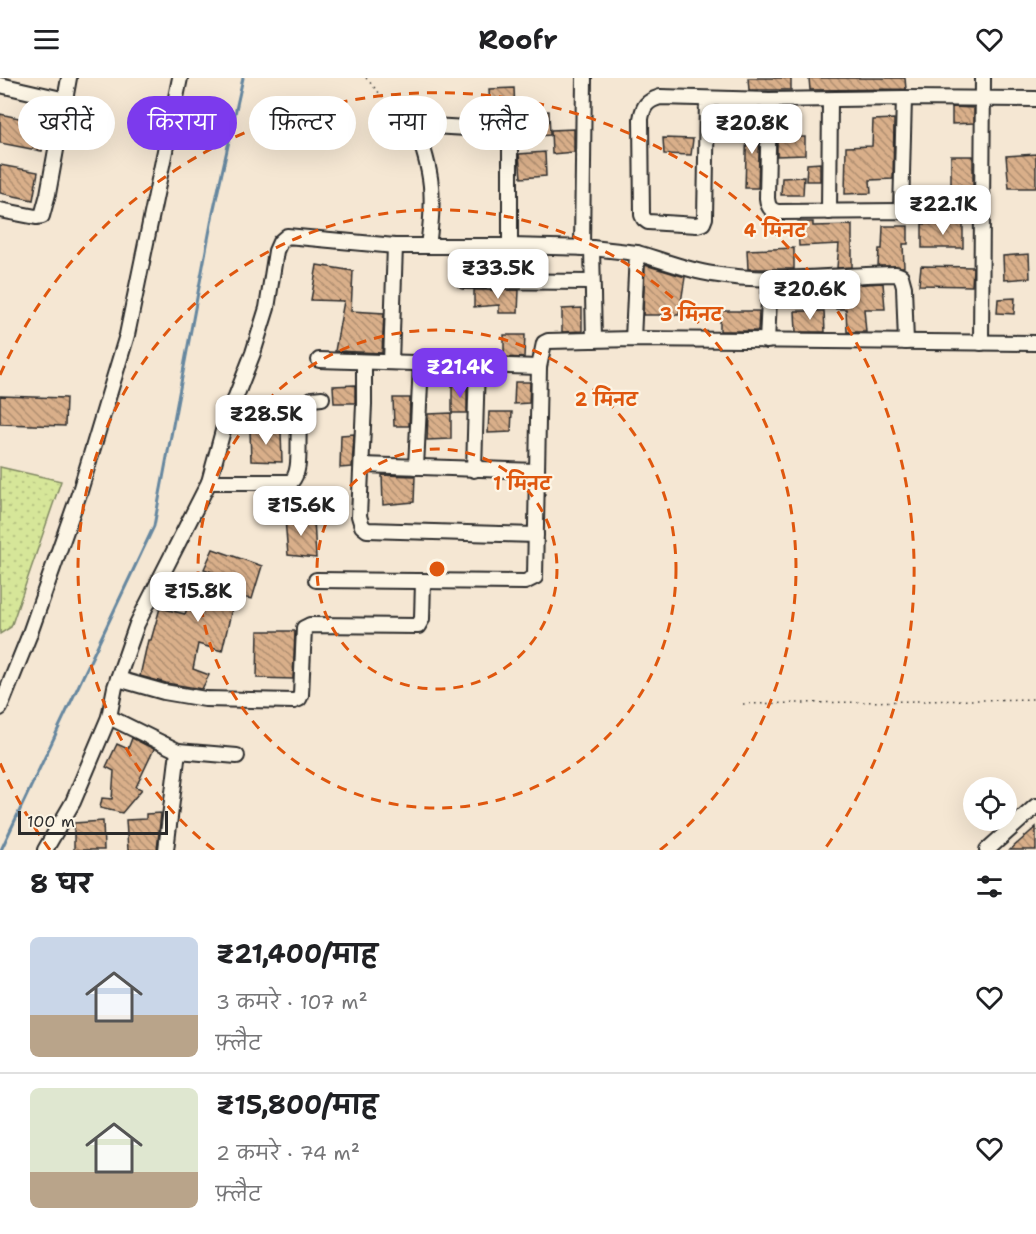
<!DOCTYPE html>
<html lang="hi">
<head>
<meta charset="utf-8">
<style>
	:root { --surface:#fff; --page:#f6f6f6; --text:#202124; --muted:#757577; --line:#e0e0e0; --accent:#7c3aed }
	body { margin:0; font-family:"Shantell Sans","Playpen Sans Deva",sans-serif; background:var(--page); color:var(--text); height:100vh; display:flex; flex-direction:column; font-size:22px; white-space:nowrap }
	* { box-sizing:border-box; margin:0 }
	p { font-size:20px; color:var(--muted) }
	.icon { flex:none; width:33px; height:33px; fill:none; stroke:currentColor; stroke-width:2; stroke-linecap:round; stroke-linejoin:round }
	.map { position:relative; height:772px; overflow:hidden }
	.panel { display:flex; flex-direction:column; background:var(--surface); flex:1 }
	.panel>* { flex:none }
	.hud { position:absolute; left:18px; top:18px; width:600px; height:54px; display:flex; gap:12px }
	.tools { position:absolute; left:963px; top:699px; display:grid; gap:12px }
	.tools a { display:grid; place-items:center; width:54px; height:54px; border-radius:50%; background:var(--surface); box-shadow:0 6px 24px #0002; font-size:30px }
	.scale { position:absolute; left:18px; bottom:15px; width:150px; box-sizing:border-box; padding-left:6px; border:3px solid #2b2b2b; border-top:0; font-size:16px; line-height:21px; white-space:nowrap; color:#2b2b2b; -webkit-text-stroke:4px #fcf5e5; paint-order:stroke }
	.price { position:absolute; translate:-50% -51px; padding:0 14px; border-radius:12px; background:#fff; color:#222; font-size:20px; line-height:39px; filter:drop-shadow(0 2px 3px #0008) }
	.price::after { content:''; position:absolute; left:50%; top:36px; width:18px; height:14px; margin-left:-9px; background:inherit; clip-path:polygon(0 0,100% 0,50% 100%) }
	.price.on { background:var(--accent); color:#fff }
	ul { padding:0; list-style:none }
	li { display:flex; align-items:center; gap:18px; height:150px; padding:0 30px }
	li+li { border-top:2px solid var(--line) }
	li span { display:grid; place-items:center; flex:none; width:168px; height:120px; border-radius:9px; color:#555 }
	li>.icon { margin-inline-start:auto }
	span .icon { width:72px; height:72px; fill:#fffc; stroke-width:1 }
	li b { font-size:26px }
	h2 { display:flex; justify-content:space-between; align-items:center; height:72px; padding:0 30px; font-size:26px }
	.chip { padding:0 21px; border-radius:27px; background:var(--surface); box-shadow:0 6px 24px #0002; font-size:21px; line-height:54px }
	.chip.on { background:var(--accent); color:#fff }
	header { display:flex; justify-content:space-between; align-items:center; height:78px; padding:0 30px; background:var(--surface); font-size:27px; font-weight:700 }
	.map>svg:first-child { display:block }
	.grass { fill:url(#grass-dots); stroke:#808862; stroke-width:1.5 }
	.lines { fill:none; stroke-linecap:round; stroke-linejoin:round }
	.stream { stroke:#66879f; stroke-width:3 }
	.building { fill:url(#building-back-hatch); stroke:#2b2b2b; stroke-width:1.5 }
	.minor-casing { stroke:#2b2b2b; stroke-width:18 }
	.path { stroke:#2b2b2b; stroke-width:1.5; stroke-dasharray:1.5 4.5; stroke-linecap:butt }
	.minor { stroke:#fcf5e5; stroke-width:14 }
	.ring { fill:none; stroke:#df570e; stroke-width:3; stroke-dasharray:10 8 }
	.centre { fill:#df570e; stroke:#fcf5e5; stroke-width:3 }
	.ring-label { font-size:18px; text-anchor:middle; font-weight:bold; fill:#df570e; stroke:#fcf5e5; stroke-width:4.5; stroke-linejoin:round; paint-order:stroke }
</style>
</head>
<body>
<header><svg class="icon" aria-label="menu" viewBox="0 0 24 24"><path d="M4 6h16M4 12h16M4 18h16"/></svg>Roofr<svg class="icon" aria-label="heart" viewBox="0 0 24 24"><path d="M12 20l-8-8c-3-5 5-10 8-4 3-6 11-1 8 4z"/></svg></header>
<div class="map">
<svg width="1036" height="772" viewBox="0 0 1036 772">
	<defs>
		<pattern id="grass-dots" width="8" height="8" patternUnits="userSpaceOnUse" patternTransform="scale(1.5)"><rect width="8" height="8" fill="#d6e699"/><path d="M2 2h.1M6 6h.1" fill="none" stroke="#b8c584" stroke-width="1.8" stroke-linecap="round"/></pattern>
		<pattern id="building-back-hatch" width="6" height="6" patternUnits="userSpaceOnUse" patternTransform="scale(1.5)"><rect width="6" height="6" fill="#d9af8a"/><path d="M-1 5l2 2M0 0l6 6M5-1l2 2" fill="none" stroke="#b08f71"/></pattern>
	</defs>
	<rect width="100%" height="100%" fill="#f5e7d3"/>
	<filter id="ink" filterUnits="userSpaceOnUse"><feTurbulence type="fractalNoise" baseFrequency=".0167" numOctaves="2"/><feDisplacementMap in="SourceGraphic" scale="12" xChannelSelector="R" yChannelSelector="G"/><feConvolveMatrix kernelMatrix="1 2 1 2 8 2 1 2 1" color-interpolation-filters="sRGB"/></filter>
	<g filter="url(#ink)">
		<path class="grass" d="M0 389 61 403 11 549 0 556Z"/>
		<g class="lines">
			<path class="stream" d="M1 772 154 448 213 135 243 0"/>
		</g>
		<g class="building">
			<path d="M748 0H791V12H749Z"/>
			<path d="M809 0H905L906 11 810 12Z"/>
			<path d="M514 10 515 33 490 35 489 11Z"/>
			<path d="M952 29 974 30V45L952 46Z"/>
			<path d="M549 33 550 57 525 59 523 34Z"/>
			<path d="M0 36 47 46 42 73 0 65Z"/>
			<path d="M894 41 893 101 870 102 871 115 845 116 846 69 872 68 873 42Z"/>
			<path d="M747 44H760L758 110H745Z"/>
			<path d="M574 51V74L552 76 551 52Z"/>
			<path d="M777 59H805V77L777 78Z"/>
			<path d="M663 60 693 61 691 77 664 76Z"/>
			<path d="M545 74 546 98 521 100 519 76Z"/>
			<path d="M1036 76V110H1009L1006 78Z"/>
			<rect x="951" y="78" width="22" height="32"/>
			<path d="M820 85V103H806L807 86Z"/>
			<path d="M0 87 38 94 33 122 0 115Z"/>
			<path d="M804 99 803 117H781L782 100Z"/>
			<path d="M798 144H813V148L852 147V189L837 190 839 166 799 168Z"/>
			<path d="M963 145V170H922V146Z"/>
			<path d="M883 148H908V166H903L904 189 878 188 879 171H882Z"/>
			<path d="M794 170V191H748L747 172Z"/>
			<path d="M1029 176 1030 200 1004 202 1003 178Z"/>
			<path d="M317 187 353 193 351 233 384 235 382 275 335 273 344 223 311 222Z"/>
			<path d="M645 187 685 199 679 237H643Z"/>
			<path d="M921 188 973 189 972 208 919 207Z"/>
			<path d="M883 205 885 231H864L866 254H847L846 231H836L835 208Z"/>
			<path d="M474 212H519L518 235H499V227L474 229Z"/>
			<path d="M1015 220 1014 236 997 235 998 221Z"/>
			<path d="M582 230V253L562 254V231Z"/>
			<path d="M720 233H759L758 253H720Z"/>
			<path d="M795 233H824L825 254H796Z"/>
			<path d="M504 257H525L524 280 504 279Z"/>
			<path d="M515 304H530L529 325 514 326Z"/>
			<path d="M467 306V335H452V307Z"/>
			<path d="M355 307V325H334L333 308Z"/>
			<path d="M0 318 66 320 65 348 0 346Z"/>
			<path d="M393 320H410L409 348H394Z"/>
			<path d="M489 334H512L511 354 488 355Z"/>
			<path d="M451 335V361L427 362 428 336Z"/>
			<path d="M250 353H281L282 384 251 383Z"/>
			<path d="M354 356 352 389 340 390 341 357Z"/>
			<path d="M382 397 415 398 414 424 383 427Z"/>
			<path d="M314 440 316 480 288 477 285 441Z"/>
			<path d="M213 471 262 488 252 521 235 518 222 573 198 566 193 591 209 597 202 611 166 605 140 598 148 562H151L160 530 185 536 192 518 207 522 215 495 204 491Z"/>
			<path d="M258 553H295L293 601 257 600Z"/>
			<path d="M132 660 154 671 136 709 142 711 122 735 100 730 102 720 112 721 114 693 106 689 117 666 128 671Z"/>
			<path d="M161 735 157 772H128L126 742 146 741V736Z"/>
			<path d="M103 743 104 772H74V745Z"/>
			<path d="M1036 749V772H1010L1029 755Z"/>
		</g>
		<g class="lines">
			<defs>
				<g id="minor">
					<path d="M0 7 66 22"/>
					<path d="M707 21 705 140 703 145 697 147 648 144 644 141 642 137 641 41C643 28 647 23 660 19L769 22 904 20 1036 21"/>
					<path d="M769 22 767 120C768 129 770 132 778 134L901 133 981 137"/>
					<path d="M0 132 36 139 42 138 48 116 69 0"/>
					<path d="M901 133 904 20"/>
					<path d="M829 134 830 22"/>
					<path d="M428 168C435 118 433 95 415 47L501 52 507 55 510 66V168"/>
					<path d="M582 170 584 0"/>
					<path d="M592 170 594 262"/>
					<path d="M637 175C662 182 686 192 712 196 773 206 835 197 896 196L901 198 904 209 906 264"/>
					<path d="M464 203 591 204"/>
					<path d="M767 263 770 201"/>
					<path d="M981 265 983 0"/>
					<path d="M319 282 539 289"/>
					<path d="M364 284V326L359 438 362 448 367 452 536 457"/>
					<path d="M391 284 395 168"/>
					<path d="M362 387 536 393"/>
					<path d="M416 389 421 285"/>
					<path d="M474 392 477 287"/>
					<path d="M209 404H291C308 387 287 338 312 321L322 320"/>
					<path d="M316 502 525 504 535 499 539 289 544 265 548 263 633 261 1036 265"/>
					<path d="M118 601 164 614 205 621 294 623 299 621 301 617 304 550 310 547 418 548 422 541 423 503"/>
					<path d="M0 630 29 558 80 413 127 257 180 0"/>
					<path d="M109 639 178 673 237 678"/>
					<path d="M45 772 73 724 109 639 115 609 137 546 209 404 224 349 253 275 267 230 276 173 280 164 287 158 395 168H510L592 170 637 175 633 261"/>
					<path d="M166 772 178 673"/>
					<path d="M987 772 1036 728"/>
				</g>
			</defs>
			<use href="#minor" class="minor-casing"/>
			<g class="path">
				<path d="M366 0 381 17 408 37"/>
				<path d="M743 626 1036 621"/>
			</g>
			<use href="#minor" class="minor"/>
		</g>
	</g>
	<g class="ring">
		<circle cx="437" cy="491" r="120"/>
		<circle cx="437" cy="491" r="239"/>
		<path d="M214 772A359 359 0 1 1 660 772"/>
		<path d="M50 772A478 478 0 0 1 0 685M0 297A478 478 0 1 1 824 772"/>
	</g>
	<circle cx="437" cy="491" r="9" class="centre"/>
	<g class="ring-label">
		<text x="775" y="159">4 मिनट</text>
		<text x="691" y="243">3 मिनट</text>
		<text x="606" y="328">2 मिनट</text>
		<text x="522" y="412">1 मिनट</text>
	</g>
</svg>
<div class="tools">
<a><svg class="icon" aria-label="locate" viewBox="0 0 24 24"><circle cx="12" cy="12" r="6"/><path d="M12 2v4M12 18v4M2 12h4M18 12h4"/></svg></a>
</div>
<div class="scale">100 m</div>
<b class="price" style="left:752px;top:77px">₹20.8K</b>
<b class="price" style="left:943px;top:158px">₹22.1K</b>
<b class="price" style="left:498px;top:222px">₹33.5K</b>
<b class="price" style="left:810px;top:243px">₹20.6K</b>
<b class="price on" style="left:460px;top:321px">₹21.4K</b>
<b class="price" style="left:266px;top:368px">₹28.5K</b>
<b class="price" style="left:301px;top:459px">₹15.6K</b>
<b class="price" style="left:198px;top:545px">₹15.8K</b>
<div class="hud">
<a class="chip">खरीदें</a>
<a class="chip on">किराया</a>
<a class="chip">फ़िल्टर</a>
<a class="chip">नया</a>
<a class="chip">फ़्लैट</a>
</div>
</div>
<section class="panel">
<h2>8 घर<svg class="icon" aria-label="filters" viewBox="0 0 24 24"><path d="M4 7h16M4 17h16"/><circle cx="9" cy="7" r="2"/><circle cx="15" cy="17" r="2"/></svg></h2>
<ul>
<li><span style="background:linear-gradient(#c9d6e8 65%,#b9a48a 0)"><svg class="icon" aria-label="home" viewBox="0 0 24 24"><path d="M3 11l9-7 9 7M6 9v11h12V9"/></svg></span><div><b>₹21,400/माह</b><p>3 कमरे · 107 m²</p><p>फ़्लैट</p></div><svg class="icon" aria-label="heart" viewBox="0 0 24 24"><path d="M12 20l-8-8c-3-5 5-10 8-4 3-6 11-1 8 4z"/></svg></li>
<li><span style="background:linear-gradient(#dfe7d0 70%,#b9a48a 0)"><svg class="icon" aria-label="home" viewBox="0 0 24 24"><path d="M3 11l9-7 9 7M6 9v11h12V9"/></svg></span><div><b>₹15,800/माह</b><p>2 कमरे · 74 m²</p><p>फ़्लैट</p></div><svg class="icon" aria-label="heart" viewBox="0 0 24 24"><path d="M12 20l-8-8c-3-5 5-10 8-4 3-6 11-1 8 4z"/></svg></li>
</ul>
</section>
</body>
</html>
